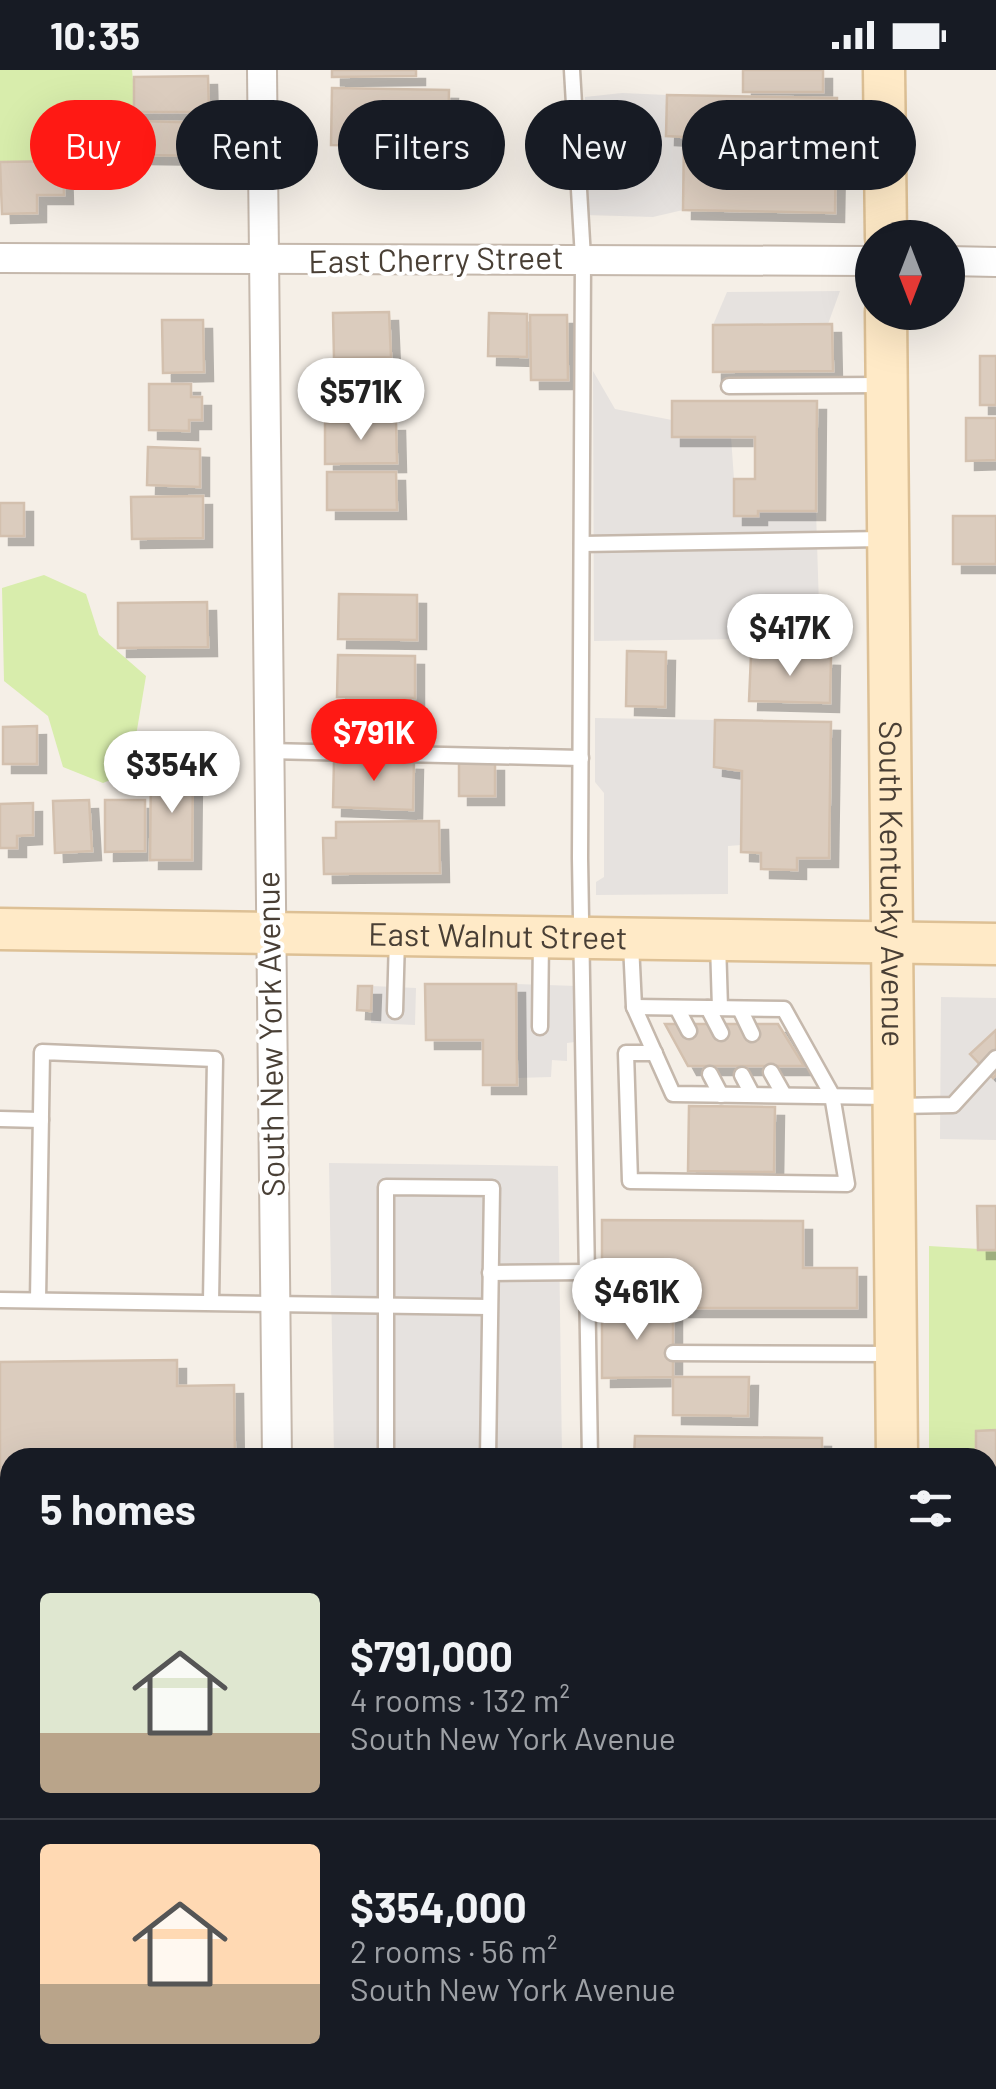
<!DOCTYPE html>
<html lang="en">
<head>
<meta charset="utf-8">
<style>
	:root { --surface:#171b24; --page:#242831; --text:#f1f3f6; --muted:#9ea1a6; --line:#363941; --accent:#ff1914 }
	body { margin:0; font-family:Barlow,sans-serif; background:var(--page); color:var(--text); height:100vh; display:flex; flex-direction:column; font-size:38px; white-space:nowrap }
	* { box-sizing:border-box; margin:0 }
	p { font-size:32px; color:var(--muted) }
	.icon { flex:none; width:55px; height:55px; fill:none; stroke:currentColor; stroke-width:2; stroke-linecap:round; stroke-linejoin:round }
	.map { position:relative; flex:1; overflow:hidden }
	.drawer { position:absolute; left:0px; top:1378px; width:998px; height:642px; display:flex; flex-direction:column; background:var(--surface); border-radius:30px 30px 0 0; box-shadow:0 10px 40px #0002 }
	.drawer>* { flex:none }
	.top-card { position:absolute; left:30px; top:30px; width:938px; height:90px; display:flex; gap:20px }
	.needle { width:65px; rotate:180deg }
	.fabs { position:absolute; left:855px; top:150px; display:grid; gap:20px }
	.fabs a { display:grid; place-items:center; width:110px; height:110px; border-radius:50%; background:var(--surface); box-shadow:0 10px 40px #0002; font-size:50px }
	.price { position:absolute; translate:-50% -85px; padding:0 22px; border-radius:35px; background:#fff; color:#222; font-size:32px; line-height:65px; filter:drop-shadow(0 2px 5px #0008) }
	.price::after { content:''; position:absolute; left:50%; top:60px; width:30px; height:22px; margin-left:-15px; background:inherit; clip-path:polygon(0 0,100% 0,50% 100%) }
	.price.selected { background:var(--accent); color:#fff }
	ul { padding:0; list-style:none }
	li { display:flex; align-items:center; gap:30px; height:250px; padding:0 40px }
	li+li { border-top:2px solid var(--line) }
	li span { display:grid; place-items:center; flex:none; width:280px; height:200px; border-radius:10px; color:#555 }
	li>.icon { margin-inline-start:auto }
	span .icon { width:120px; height:120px; fill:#fffc; stroke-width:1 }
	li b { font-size:42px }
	h2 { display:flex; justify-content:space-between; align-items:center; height:120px; padding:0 40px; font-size:42px }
	.pill { padding:0 35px; border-radius:45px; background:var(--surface); box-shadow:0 10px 40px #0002; font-size:35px; line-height:90px }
	.pill.selected { background:var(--accent); color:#fff }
	.status { display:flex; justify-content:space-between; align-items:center; height:70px; padding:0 50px; background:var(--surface); direction:ltr }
	.status svg { height:28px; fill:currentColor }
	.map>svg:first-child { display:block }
	.green { fill:#d8edac }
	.parking { fill:#e6e2df }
	.building { fill:#dbccbe; stroke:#d3c0ae; stroke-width:2.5; filter:url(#shadow) }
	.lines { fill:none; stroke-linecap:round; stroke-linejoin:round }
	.lane-casing { stroke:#c5b8ac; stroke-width:19 }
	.street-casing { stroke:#c5b8ac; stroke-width:32 }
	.secondary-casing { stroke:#ddc095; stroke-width:45 }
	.lane { stroke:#fff; stroke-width:14 }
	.street { stroke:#fff; stroke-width:28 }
	.secondary { stroke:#ffeac7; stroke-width:40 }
	.labels { text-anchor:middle; stroke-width:8; stroke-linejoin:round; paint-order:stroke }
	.street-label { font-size:32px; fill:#493f35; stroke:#fff }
</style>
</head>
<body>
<div class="status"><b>10:35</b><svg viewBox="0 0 49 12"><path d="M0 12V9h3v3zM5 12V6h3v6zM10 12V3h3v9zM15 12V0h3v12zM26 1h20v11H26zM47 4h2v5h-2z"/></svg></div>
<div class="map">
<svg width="996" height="2019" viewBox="0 0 996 2019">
	<defs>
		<filter id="shadow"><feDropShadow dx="9" dy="9" stdDeviation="0" flood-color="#0004"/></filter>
	</defs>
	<rect width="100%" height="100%" fill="#f5efe7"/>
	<g class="green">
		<path d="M0 0H132L140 85 101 94 0 92Z"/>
		<path d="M44 505 86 524 99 565 146 606 130 702 103 713 63 697 48 646 4 611 2 518Z"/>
		<path d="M929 1176 996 1180V1360L976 1387H929Z"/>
		<path d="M0 1969 10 1981V2010H35L43 2019H0Z"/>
	</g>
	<g class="parking">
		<path d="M622 23 667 25 666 66 684 67 683 140 653 147 586 145 585 27Z"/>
		<path d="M840 221 828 254 713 255 727 222Z"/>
		<path d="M593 301 615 339 672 350 673 367H731L734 409 758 441H816L820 568 594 571Z"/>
		<path d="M595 648 715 650V697L742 701 741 775 728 776V824L596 825V812L604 807V723L595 712Z"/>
		<path d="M516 914 577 916 575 972 567 973V991L552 990 551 1007 516 1008Z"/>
		<path d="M372 916 416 918 415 955 371 953Z"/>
		<path d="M941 927 996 928V960L971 984 993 1008 996 1005V1070L940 1069Z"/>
		<path d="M329 1093 558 1096 562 1387H334Z"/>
		<path d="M35 2010H167V2019H43Z"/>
		<rect x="469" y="2010" width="387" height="9"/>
	</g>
	<g class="building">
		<path d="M332 0H416V6L332 7Z"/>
		<rect x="743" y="0" width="80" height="22"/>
		<path d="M208 6 209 42H134V7Z"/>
		<path d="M332 18 449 20 448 64H429V77L331 75Z"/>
		<path d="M667 25 837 28 835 143 683 140 684 67 666 66Z"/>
		<path d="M140 51 210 53 209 86 140 85Z"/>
		<path d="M63 91 64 125H37V143L2 144 0 92Z"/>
		<path d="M389 242 391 287 334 288 333 243Z"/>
		<path d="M489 243 527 244V287L488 286Z"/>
		<path d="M530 245H567L568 310H531Z"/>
		<path d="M162 250H203L204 302 163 303Z"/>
		<path d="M832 254 833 301 713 302V255Z"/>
		<rect x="980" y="286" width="16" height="49"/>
		<path d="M324 298 395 299V340L323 339Z"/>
		<path d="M149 314H191V327H202V350H189V361L149 360Z"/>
		<path d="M672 331H817L816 441H758V446H734V409H755V367H672Z"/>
		<path d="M966 348H996V390L966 391Z"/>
		<path d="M396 352 397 393 325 394V353Z"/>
		<path d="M148 377 200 379V417L147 415Z"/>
		<path d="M327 402H396L397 440H327Z"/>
		<path d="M203 426V468L132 469 131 427Z"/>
		<rect x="0" y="433" width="24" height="33"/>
		<rect x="953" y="446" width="43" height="48"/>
		<path d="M339 524 417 525V570L338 569Z"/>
		<path d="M207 532 208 577 118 578V533Z"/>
		<path d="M627 581 666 582 665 637 626 636Z"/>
		<path d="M338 585 415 586V628L337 627Z"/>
		<path d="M751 585 831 587 830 633 749 631Z"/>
		<path d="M339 634H404V676L338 675Z"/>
		<path d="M715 650 831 652 829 788H797V800L761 799V783L741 782 742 701 714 697Z"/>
		<path d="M37 656V694H3V657Z"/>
		<path d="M334 689 414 691 413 740 333 737Z"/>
		<rect x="459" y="692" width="36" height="34"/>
		<path d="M151 701H193L192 790H150Z"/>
		<path d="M89 730 92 781 55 783 53 731Z"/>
		<path d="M105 730H145V781L105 782Z"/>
		<path d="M33 733V765L17 766V778H0V734Z"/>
		<path d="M439 751 440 803 324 804 323 768H336V752Z"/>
		<path d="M425 914H516L517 1015H483V970H426Z"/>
		<path d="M358 916H372L371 941 357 940Z"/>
		<path d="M665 954H778L804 996H688Z"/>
		<path d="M996 960V1005L993 1008 970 984Z"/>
		<path d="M689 1036 775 1037 774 1102 688 1101Z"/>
		<path d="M977 1136H996V1180H978Z"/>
		<path d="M602 1150 803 1151V1198H857V1238H602Z"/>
		<path d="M602 1238H673V1307L602 1308Z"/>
		<path d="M177 1290V1316L234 1315 235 1388H10V1407H0V1292Z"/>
		<path d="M673 1307H749L748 1346 673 1345Z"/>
		<path d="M996 1360V1438H988V1388H976V1361Z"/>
		<path d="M635 1366 822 1368V1388H634Z"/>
		<path d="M988 1450 996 1451V1492L988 1491Z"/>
		<rect x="988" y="1562" width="8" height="36"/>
		<path d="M988 1987H996V2019H986Z"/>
		<path d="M243 2010H469V2019H244Z"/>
	</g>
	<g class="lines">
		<defs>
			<g id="lane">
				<path d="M572 0 583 188 580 788 590 1388"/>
				<path d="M729 316 881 315"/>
				<path d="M582 474 883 469"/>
				<path d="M268 681 581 688"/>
				<path d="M718 873 720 938"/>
				<path d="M631 874 634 937 673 1024 888 1027"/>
				<path d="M634 937 784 939 832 1025 847 1114 630 1111 626 983H655"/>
				<path d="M677 938 689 961"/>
				<path d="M708 938 721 963"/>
				<path d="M740 939 752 964"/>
				<path d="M395 941 397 867"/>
				<path d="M540 957 541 868"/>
				<path d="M771 1002 784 1025"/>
				<path d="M710 1004 721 1025"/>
				<path d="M742 1005 752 1024"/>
				<path d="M897 1036 953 1035 996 988"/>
				<path d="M0 1049 41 1050"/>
				<path d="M490 1203 587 1202"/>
				<path d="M0 1230 489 1237"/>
				<path d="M38 1230 42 982 215 989 211 1232"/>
				<path d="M673 1283 892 1284"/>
				<path d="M386 1388V1117L492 1118 488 1388"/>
				<path d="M988 1658 991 1767"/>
				<path d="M0 1759 10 1760"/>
				<path d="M988 1879H996"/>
				<path d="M95 2010 96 2019"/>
				<path d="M837 2019 846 2013 898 2010"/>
				<path d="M961 2019 962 2010"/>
			</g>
			<g id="street">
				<path d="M262 0 277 1388"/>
				<path d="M0 188 872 191"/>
				<path d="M948 191 996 192"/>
				<path d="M0 1842H10"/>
				<path d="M988 1852H996"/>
			</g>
			<g id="secondary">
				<path d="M884 0 886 168"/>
				<path id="s1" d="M886 242 897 1388"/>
				<path id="s2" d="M0 859 996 874"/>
				<path d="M903 2010V2019"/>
			</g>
		</defs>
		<use href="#lane" class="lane-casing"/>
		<use href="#street" class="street-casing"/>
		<use href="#secondary" class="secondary-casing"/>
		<use href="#lane" class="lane"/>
		<use href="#street" class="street"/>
		<use href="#secondary" class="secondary"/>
	</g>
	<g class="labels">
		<g class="street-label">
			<text transform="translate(436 190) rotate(-1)" y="11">East Cherry Street</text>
			<text dy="11" stroke="none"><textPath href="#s1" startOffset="572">South Kentucky Avenue</textPath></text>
			<text dy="11" stroke="none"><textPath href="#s2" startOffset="498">East Walnut Street</textPath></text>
			<text transform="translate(271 964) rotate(-91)" y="11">South New York Avenue</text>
		</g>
	</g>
</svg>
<div class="fabs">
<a><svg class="needle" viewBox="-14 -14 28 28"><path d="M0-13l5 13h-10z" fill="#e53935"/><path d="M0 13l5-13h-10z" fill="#9ea1a6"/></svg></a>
</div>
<b class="price" style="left:361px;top:373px">$571K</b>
<b class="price" style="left:790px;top:609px">$417K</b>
<b class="price selected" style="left:374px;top:714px">$791K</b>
<b class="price" style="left:172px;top:746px">$354K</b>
<b class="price" style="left:637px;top:1273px">$461K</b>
<div class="top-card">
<a class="pill selected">Buy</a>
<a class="pill">Rent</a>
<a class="pill">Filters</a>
<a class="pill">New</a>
<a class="pill">Apartment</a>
</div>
<section class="drawer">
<h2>5 homes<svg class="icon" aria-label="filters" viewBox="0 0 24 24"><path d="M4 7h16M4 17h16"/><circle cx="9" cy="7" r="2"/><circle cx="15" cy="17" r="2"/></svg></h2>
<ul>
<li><span style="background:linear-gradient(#dfe7d0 70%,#b9a48a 0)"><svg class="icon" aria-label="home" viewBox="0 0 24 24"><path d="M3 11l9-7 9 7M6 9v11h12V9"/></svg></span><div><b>$791,000</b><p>4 rooms · 132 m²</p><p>South New York Avenue</p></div></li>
<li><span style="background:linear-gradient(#ffd9b3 70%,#b9a48a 0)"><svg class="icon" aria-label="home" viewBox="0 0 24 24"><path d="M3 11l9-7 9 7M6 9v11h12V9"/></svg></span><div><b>$354,000</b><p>2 rooms · 56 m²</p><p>South New York Avenue</p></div></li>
</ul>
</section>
</div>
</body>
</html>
